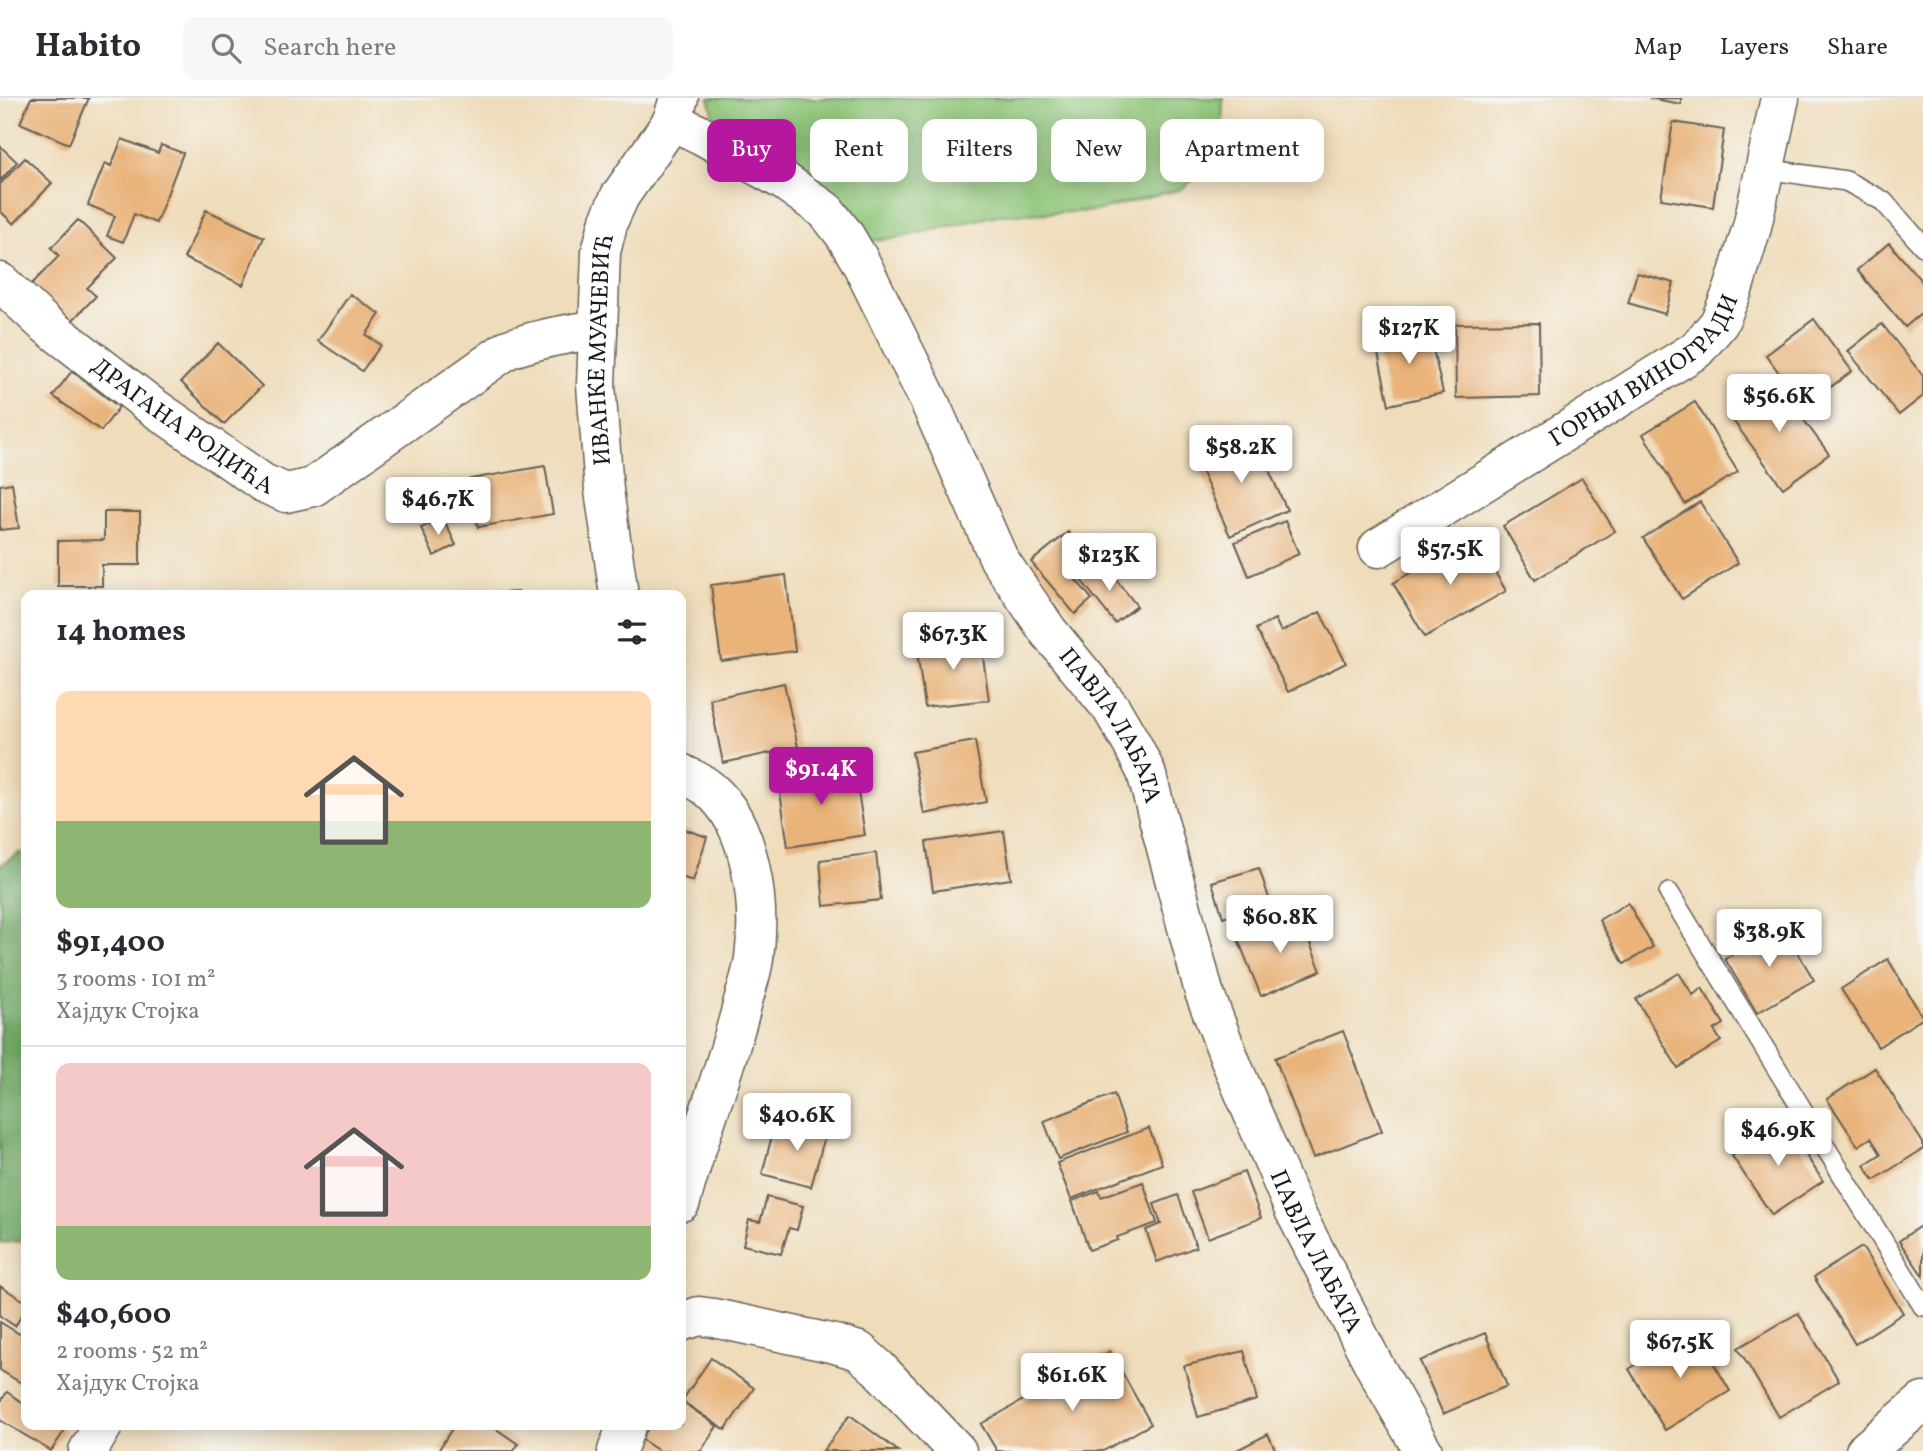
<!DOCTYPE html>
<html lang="en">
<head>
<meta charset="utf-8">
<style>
	:root { --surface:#fff; --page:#f7f7f7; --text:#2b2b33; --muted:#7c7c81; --line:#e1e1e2; --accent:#b5179e }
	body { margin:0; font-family:Vollkorn,serif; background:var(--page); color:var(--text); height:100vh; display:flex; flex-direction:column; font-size:26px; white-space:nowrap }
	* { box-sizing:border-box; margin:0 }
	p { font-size:23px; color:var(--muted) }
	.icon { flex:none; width:38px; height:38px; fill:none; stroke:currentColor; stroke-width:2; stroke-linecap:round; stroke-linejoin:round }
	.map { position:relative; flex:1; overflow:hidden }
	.panel { position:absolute; left:21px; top:492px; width:665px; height:840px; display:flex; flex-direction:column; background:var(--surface); border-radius:14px; box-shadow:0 4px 18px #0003 }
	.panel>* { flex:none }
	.hud { position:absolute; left:707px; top:21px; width:665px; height:63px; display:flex; gap:14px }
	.price { position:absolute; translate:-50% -60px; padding:0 16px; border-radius:7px; background:#fff; color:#222; font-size:23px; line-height:46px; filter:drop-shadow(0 2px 4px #0008) }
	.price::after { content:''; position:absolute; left:50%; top:42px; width:21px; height:16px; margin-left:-10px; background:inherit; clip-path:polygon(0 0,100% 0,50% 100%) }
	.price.current { background:var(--accent); color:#fff }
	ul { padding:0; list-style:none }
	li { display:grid; align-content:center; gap:14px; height:371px; padding:0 35px }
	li+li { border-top:2px solid var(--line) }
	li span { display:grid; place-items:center; height:217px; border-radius:14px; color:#555 }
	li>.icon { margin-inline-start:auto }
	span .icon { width:126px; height:126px; fill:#fffc; stroke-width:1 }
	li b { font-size:30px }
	h2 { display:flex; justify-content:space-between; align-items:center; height:84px; padding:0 35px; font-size:30px }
	.pill { padding:0 24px; border-radius:14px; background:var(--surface); box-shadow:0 4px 18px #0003; font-size:24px; line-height:63px }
	.pill.current { background:var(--accent); color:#fff }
	header { display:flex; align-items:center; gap:42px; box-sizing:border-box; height:98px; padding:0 35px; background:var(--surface); border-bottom:2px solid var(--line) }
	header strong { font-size:33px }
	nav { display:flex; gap:38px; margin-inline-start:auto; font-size:24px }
	.search { width:490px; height:63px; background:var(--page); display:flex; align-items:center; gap:18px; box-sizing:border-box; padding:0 24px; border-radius:14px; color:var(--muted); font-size:26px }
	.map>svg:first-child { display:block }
	.green { fill:#8dc477; stroke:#54704a; stroke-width:2 }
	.forest { fill:#72aa68; stroke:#476342; stroke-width:2 }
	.building { fill:#e9b37a }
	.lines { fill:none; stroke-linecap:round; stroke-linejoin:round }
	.service-casing { stroke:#665f53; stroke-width:22 }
	.minor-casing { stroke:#665f53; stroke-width:41 }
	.service { stroke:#fff; stroke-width:19 }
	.minor { stroke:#fff; stroke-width:38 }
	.labels { text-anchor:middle; stroke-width:7; stroke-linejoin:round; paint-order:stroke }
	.street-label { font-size:24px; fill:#1c1c1c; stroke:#f6f6f2 }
</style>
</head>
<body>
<header>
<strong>Habito</strong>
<div class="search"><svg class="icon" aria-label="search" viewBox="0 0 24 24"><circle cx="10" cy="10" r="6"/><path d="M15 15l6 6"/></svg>Search here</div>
<nav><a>Map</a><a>Layers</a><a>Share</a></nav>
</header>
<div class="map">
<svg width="1923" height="1353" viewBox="0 0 1923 1353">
	<rect width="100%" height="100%" fill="#f6f6f2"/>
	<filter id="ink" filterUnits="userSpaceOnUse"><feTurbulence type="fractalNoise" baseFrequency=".0143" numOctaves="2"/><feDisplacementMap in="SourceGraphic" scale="14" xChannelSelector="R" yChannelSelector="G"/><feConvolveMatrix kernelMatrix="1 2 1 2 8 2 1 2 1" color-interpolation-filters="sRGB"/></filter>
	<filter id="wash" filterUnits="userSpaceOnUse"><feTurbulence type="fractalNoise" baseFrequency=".00686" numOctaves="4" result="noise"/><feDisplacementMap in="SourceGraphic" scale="28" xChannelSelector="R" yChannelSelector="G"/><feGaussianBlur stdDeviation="1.57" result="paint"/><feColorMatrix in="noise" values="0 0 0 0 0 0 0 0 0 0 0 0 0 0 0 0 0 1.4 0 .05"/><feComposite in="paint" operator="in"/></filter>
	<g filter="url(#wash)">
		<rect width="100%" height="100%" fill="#efdcba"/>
		<path class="green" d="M709 0H1223L1221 62 1181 91 1096 113 998 117 898 140 859 144 850 109 716 25Z"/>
		<path class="forest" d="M21 754 26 759V1143L0 1145V767Z"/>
		<g id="blocks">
			<g class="building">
				<path d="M31 0H89L69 46 20 25Z"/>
				<path d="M1649 0H1681V6Z"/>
				<path d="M1673 24 1724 32 1713 109 1661 101Z"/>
				<path d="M122 41 158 55 161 47 183 55 156 125 134 116 123 144 107 138 115 118 88 107 105 65 111 68Z"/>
				<path d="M0 48 17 64 0 83Z"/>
				<path d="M25 60 52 85 14 126 0 113V86Z"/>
				<path d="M206 112 264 139 243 187 184 160Z"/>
				<path d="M78 122 117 160 87 190 96 198 65 230 26 192 59 158 51 150Z"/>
				<path d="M1889 145 1923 185V214L1905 229 1857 172Z"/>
				<path d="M1637 175 1674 185 1665 216 1628 205Z"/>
				<path d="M350 196 380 216 366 237 381 247 362 273 318 243Z"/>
				<path d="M1814 221 1852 273 1804 309 1766 257Z"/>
				<path d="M1539 225 1540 298 1456 300 1455 226Z"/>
				<path d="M1882 226 1923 278V298L1899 317 1848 253Z"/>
				<path d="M1428 229 1443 295 1389 307 1375 241Z"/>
				<path d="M218 245 262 288 224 326 181 284Z"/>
				<path d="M72 273 119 309 101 333 53 298Z"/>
				<path d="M1775 283 1829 356 1783 390 1729 317Z"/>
				<path d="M1695 304 1738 374 1685 406 1643 336Z"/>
				<path d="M1252 335 1287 412 1230 438 1196 361Z"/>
				<path d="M545 368 553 416 478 429 470 381Z"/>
				<path d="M1582 380 1615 433 1535 482 1503 428Z"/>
				<path d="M12 385 19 430 0 432V387Z"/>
				<path d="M1700 404 1738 465 1682 501 1643 440Z"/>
				<path d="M104 414H140V467H102V488H58V443L104 442Z"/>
				<path d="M443 420 456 447 434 458 421 430Z"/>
				<path d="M1285 423 1299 456 1249 478 1235 444Z"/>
				<path d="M1068 434 1095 467 1076 482 1092 501 1075 516 1031 464Z"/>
				<path d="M1474 438 1506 493 1425 539 1393 485Z"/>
				<path d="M1103 465 1137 508 1115 525 1081 482Z"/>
				<path d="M786 477 795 553 721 563 711 487Z"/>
				<path d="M518 494V497H492V495Z"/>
				<path d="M1320 514 1346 565 1288 594 1256 531 1275 521 1281 534Z"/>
				<path d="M980 538 989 602 925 609 916 546Z"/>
				<path d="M784 585 798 649 723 665 710 601Z"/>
				<path d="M975 643 986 704 924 716 912 654Z"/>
				<path d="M854 669 865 737 788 749 778 680Z"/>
				<path d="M681 730 707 739 693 783 681 779Z"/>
				<path d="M1004 733 1011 781 933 793 926 744Z"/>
				<path d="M876 755 881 802 824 808 820 762Z"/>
				<path d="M1259 770 1270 803 1223 819 1212 784Z"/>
				<path d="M1628 805 1653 849 1624 866 1599 822Z"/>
				<path d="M1298 816 1321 873 1261 898 1238 841Z"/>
				<path d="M1781 827 1814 882 1757 915 1725 861Z"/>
				<path d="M1888 861 1923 920 1878 949 1841 891Z"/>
				<path d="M1679 875 1693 897 1702 890 1724 926 1714 932 1721 943 1678 970 1636 901Z"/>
				<path d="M1343 933 1382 1033 1313 1060 1275 960Z"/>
				<path d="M1875 970 1923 1045V1051L1874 1082 1864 1067 1881 1056 1871 1040 1858 1048 1827 1001Z"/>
				<path d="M1114 996 1127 1034 1058 1061 1044 1023Z"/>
				<path d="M808 1017 829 1023 811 1089 762 1076 773 1034 800 1041Z"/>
				<path d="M1784 1024 1823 1083 1772 1117 1732 1058Z"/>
				<path d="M1149 1030 1162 1066 1071 1101 1057 1065Z"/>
				<path d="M1244 1074 1261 1120 1208 1140 1191 1094Z"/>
				<path d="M1143 1084 1157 1125 1117 1139 1118 1142 1089 1152 1072 1103 1099 1093 1101 1099Z"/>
				<path d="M1178 1097 1196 1149 1157 1164 1146 1132 1161 1126 1154 1106Z"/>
				<path d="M767 1099 803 1108 797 1132 789 1130 781 1156 743 1147 749 1122 760 1124Z"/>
				<path d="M1923 1126V1178L1899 1143Z"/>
				<path d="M1862 1149 1903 1215 1855 1246 1814 1179Z"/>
				<path d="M0 1188 26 1204V1210L15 1228 0 1218Z"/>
				<path d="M1798 1215 1839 1283 1779 1319 1738 1250Z"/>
				<path d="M0 1224 26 1240V1288L0 1272Z"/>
				<path d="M1694 1232 1730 1293 1665 1332 1629 1271Z"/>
				<path d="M1485 1235 1507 1288 1443 1316 1420 1263Z"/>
				<path d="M1110 1253 1151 1326 1103 1353H997L981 1326Z"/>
				<path d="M1244 1253 1257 1302 1198 1319 1184 1268Z"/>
				<path d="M711 1260 754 1290 725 1332 682 1303Z"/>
				<path d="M7 1294 26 1307V1326H57L65 1332 51 1353 0 1322V1305Z"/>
				<path d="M681 1303 717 1328 701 1353H659L641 1341 651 1326H681Z"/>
				<path d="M850 1317 898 1353H823Z"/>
				<path d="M455 1326H489L518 1346 514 1353H438Z"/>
				<path d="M1268 1336 1276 1353H1235Z"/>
			</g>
		</g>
	</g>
	<g filter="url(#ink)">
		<use href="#blocks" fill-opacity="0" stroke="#665f53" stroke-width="2"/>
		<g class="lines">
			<defs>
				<g id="service">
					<path d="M1765 71 1846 83 1883 103 1923 148"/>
					<path d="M1669 795 1923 1208"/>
				</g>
				<g id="minor">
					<path id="s1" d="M679 0 672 23 703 38 784 83 826 113 844 136 860 163 930 305 999 461 1048 533 1111 610 1132 646 1146 674 1204 894 1233 969 1294 1112 1375 1269 1423 1353"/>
					<path id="s2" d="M0 184 44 225 149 306 263 385 286 395 313 389 508 251C538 241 567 235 598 232"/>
					<path id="s3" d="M1378 450 1696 252 1719 225 1733 192 1752 129 1780 0"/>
					<path id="s4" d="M619 497 604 392 596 287 601 154 609 122 620 98 672 23"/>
					<path d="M681 675C690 680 701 684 709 691 752 726 761 807 754 860 752 877 745 894 741 911 724 977 698 1039 681 1104"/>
					<path d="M681 1224 699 1218 714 1220 835 1246 859 1253 878 1270 957 1353"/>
					<path d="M88 1353 104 1326"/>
					<path d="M617 1353 627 1326"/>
					<path d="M1865 1353 1923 1304"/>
				</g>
			</defs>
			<use href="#service" class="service-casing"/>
			<use href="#minor" class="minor-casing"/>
			<use href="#service" class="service"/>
			<use href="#minor" class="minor"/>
		</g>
	</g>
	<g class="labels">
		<g class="street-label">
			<text dy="8" stroke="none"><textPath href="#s4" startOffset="247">ИВАНКЕ МУАЧЕВИЋ</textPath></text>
			<text dy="8" stroke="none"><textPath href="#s3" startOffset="322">ГОРЊИ ВИНОГРАДИ</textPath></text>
			<text dy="8" stroke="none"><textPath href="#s2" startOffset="233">ДРАГАНА РОДИЋА</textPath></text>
			<text dy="8" stroke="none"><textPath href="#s1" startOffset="794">ПАВЛА ЛАБАТА</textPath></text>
			<text dy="8" stroke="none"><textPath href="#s1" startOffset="1362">ПАВЛА ЛАБАТА</textPath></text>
		</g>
	</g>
</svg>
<b class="price" style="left:1409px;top:268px">$127K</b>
<b class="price" style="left:1779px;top:336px">$56.6K</b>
<b class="price" style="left:1241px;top:387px">$58.2K</b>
<b class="price" style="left:438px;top:439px">$46.7K</b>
<b class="price" style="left:1450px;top:489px">$57.5K</b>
<b class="price" style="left:1109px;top:495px">$123K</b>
<b class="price" style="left:953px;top:574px">$67.3K</b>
<b class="price current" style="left:821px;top:709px">$91.4K</b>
<b class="price" style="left:1280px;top:857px">$60.8K</b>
<b class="price" style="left:1769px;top:871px">$38.9K</b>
<b class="price" style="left:797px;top:1055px">$40.6K</b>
<b class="price" style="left:1778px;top:1070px">$46.9K</b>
<b class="price" style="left:1680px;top:1282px">$67.5K</b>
<b class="price" style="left:1072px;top:1315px">$61.6K</b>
<div class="hud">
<a class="pill current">Buy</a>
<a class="pill">Rent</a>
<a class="pill">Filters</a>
<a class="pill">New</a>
<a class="pill">Apartment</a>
</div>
<section class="panel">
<h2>14 homes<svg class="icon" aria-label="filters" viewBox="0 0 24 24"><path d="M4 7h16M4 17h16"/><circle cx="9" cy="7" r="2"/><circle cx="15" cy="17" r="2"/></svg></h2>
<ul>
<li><span style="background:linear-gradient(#ffd9b3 60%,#8fb573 0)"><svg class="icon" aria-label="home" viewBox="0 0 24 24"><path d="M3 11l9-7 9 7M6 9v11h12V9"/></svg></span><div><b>$91,400</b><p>3 rooms · 101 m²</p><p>Хајдук Стојка</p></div></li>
<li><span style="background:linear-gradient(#f6c9c9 75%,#8fb573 0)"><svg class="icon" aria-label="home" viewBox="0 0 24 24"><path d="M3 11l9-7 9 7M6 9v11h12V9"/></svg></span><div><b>$40,600</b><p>2 rooms · 52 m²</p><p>Хајдук Стојка</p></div></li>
</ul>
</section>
</div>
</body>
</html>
